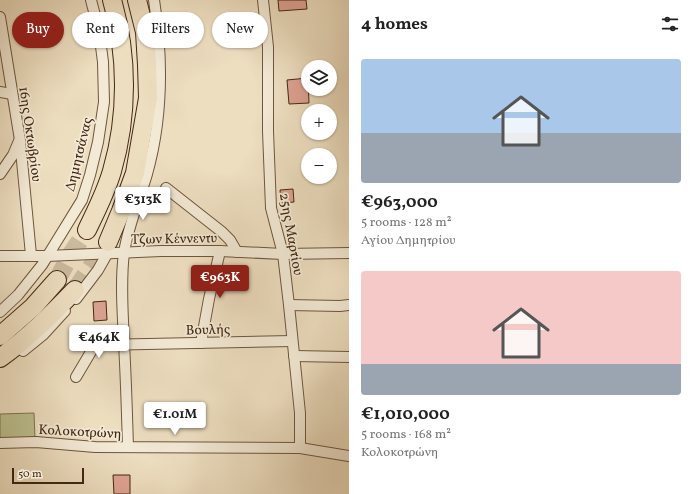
<!DOCTYPE html>
<html lang="en">
<head>
<meta charset="utf-8">
<style>
	:root { --surface:#fff; --page:#f2f2f2; --text:#222; --muted:#767676; --accent:#8f2418 }
	body { margin:0; font-family:Vollkorn,serif; background:var(--page); color:var(--text); height:100vh; display:flex; flex-direction:column; font-size:15px; white-space:nowrap }
	* { box-sizing:border-box; margin:0 }
	p { font-size:13px; color:var(--muted) }
	.icon { flex:none; width:22px; height:22px; fill:none; stroke:currentColor; stroke-width:2; stroke-linecap:round; stroke-linejoin:round }
	.map { position:relative; flex:1; overflow:hidden }
	.side { display:flex; flex-direction:column; background:var(--surface); width:344px }
	.side>* { flex:none }
	.hud { position:absolute; left:12px; top:12px; width:277px; height:36px; display:flex; gap:8px }
	.fabs { position:absolute; left:301px; top:60px; display:grid; gap:8px }
	.fabs a { display:grid; place-items:center; width:36px; height:36px; border-radius:50%; background:var(--surface); box-shadow:0 1px 3px #0004; font-size:20px }
	.scale { position:absolute; left:12px; bottom:10px; width:72px; box-sizing:border-box; padding-left:4px; border:2px solid #432813; border-top:0; font-size:11px; line-height:14px; white-space:nowrap; color:#432813; -webkit-text-stroke:3px #f3ead6; paint-order:stroke }
	.price { position:absolute; translate:-50% -34px; padding:0 9px; border-radius:4px; background:#fff; color:#222; font-size:13px; line-height:26px; filter:drop-shadow(0 1px 2px #0008) }
	.price::after { content:''; position:absolute; left:50%; top:24px; width:12px; height:9px; margin-left:-6px; background:inherit; clip-path:polygon(0 0,100% 0,50% 100%) }
	.price.selected { background:var(--accent); color:#fff }
	ul { padding:0; list-style:none }
	li { display:grid; align-content:center; gap:8px; height:212px; padding:0 12px }
	li span { display:grid; place-items:center; height:124px; border-radius:4px; color:#555 }
	li>.icon { margin-inline-start:auto }
	span .icon { width:72px; height:72px; fill:#fffc; stroke-width:1 }
	li b { font-size:17px }
	h2 { display:flex; justify-content:space-between; align-items:center; height:48px; padding:0 12px; font-size:17px }
	.tag { padding:0 14px; border-radius:18px; background:var(--surface); box-shadow:0 1px 3px #0004; font-size:14px; line-height:36px }
	.tag.selected { background:var(--accent); color:#fff }
	main { display:flex; flex:1; min-height:0 }
	.map>svg:first-child { display:block }
	.green { fill:#bcc090; stroke:#807452 }
	.building { fill:#dea393; stroke:#432813 }
	.lines { fill:none; stroke-linecap:round; stroke-linejoin:round }
	.motorway-tunnel { stroke:#cbba9d; stroke-width:18; stroke-dasharray:18 9; stroke-linecap:butt }
	.minor-casing { stroke:#6e563e; stroke-width:12 }
	.motorway-casing { stroke:#432813; stroke-width:20 }
	.minor { stroke:#f3ead6; stroke-width:10 }
	.motorway { stroke:#eddec0; stroke-width:18 }
	.labels { text-anchor:middle; stroke-width:3.5; stroke-linejoin:round; paint-order:stroke }
	.street-label { font-size:14px; fill:#432813; stroke:#f3ead6 }
</style>
</head>
<body>
<main>
<div class="map">
<svg width="349" height="494" viewBox="0 0 349 494">
	<rect width="100%" height="100%" fill="#eddec0"/>
	<filter id="stains"><feTurbulence type="fractalNoise" baseFrequency=".005" numOctaves="4"/><feColorMatrix values="0 0 0 0 .2 0 0 0 0 .09 0 0 0 0 .02 0 0 0 .5 -.17"/></filter>
	<radialGradient id="worn" r=".72"><stop offset=".6" stop-color="#630" stop-opacity="0"/><stop offset="1" stop-color="#630" stop-opacity=".3"/></radialGradient>
	<path class="green" d="M34 413 35 439 0 440V414Z"/>
	<g class="building">
		<path d="M278 0H306L307 9 279 11Z"/>
		<path d="M308 78 309 103 289 104 287 80Z"/>
		<path d="M293 189 294 202 281 203 280 190Z"/>
		<path d="M106 301 107 320 94 321 93 302Z"/>
		<path d="M113 475H130V494H114Z"/>
	</g>
	<g class="lines">
		<g class="motorway-tunnel">
			<path d="M57 280 71 254 87 230"/>
			<path d="M75 290 108 242"/>
		</g>
		<defs>
			<g id="minor">
				<path d="M263 0 268 47V131L271 208 283 254 289 305 300 413V448"/>
				<path d="M0 17 20 140 31 255"/>
				<path d="M0 92 12 94"/>
				<path d="M0 174 13 155 19 141"/>
				<path d="M166 188 222 232 230 240 237 252"/>
				<path d="M0 256H47L161 251H220L283 254 349 253"/>
				<path d="M76 299 98 270 107 254"/>
				<path d="M289 305 340 306 349 305"/>
				<path d="M0 312 18 295 42 265 82 200 90 175 98 142 104 102 103 62 99 31 91 0"/>
				<path d="M201 343 209 299 220 251"/>
				<path d="M23 351 44 334 65 311"/>
				<path d="M294 356 349 357"/>
				<path d="M76 377 92 350 99 345 292 341"/>
				<path d="M0 443 36 442 95 447 300 448 349 456"/>
				<path d="M128 447C127 413 126 378 124 344 123 314 120 283 124 253 128 226 139 201 147 174 163 117 163 58 154 0"/>
			</g>
			<g id="motorway">
				<path d="M87 230C96 211 106 192 112 171 128 116 128 55 112 0"/>
				<path d="M108 242 121 211 135 173 148 98 147 65 145 32 137 0"/>
				<path d="M0 336 33 307 57 280"/>
				<path d="M0 358C28 338 51 315 75 290"/>
			</g>
		</defs>
		<use href="#minor" class="minor-casing"/>
		<use href="#motorway" class="motorway-casing"/>
		<use href="#minor" class="minor"/>
		<use href="#motorway" class="motorway"/>
	</g>
	<g class="labels">
		<g class="street-label">
			<text transform="translate(31 134) rotate(82)" y="5">16ης Οκτωβρίου</text>
			<text transform="translate(78 154) rotate(-76)" y="5">Δημητσάνας</text>
			<text transform="translate(292 234) rotate(80)" y="5">25ης Μαρτίου</text>
			<text transform="translate(174 238) rotate(-1)" y="5">Τζων Κέννεντυ</text>
			<text transform="translate(208 329) rotate(-1)" y="5">Βουλής</text>
			<text transform="translate(80 431) rotate(3)" y="5">Κολοκοτρώνη</text>
		</g>
	</g>
	<rect width="100%" height="100%" filter="url(#stains)"/>
	<rect width="100%" height="100%" fill="url(#worn)"/>
</svg>
<div class="fabs">
<a><svg class="icon" aria-label="layers" viewBox="0 0 24 24"><path d="M12 4l9 5-9 5-9-5zM3 14l9 5 9-5"/></svg></a>
<a>+</a>
<a>−</a>
</div>
<div class="scale">50 m</div>
<b class="price" style="left:143px;top:221px">€313K</b>
<b class="price selected" style="left:220px;top:299px">€963K</b>
<b class="price" style="left:99px;top:359px">€464K</b>
<b class="price" style="left:175px;top:436px">€1.01M</b>
<div class="hud">
<a class="tag selected">Buy</a>
<a class="tag">Rent</a>
<a class="tag">Filters</a>
<a class="tag">New</a>
</div>
</div>
<section class="side">
<h2>4 homes<svg class="icon" aria-label="filters" viewBox="0 0 24 24"><path d="M4 7h16M4 17h16"/><circle cx="9" cy="7" r="2"/><circle cx="15" cy="17" r="2"/></svg></h2>
<ul>
<li><span style="background:linear-gradient(#a9c7e8 60%,#9aa5b1 0)"><svg class="icon" aria-label="home" viewBox="0 0 24 24"><path d="M3 11l9-7 9 7M6 9v11h12V9"/></svg></span><div><b>€963,000</b><p>5 rooms · 128 m²</p><p>Αγίου Δημητρίου</p></div></li>
<li><span style="background:linear-gradient(#f6c9c9 75%,#9aa5b1 0)"><svg class="icon" aria-label="home" viewBox="0 0 24 24"><path d="M3 11l9-7 9 7M6 9v11h12V9"/></svg></span><div><b>€1,010,000</b><p>5 rooms · 168 m²</p><p>Κολοκοτρώνη</p></div></li>
</ul>
</section>
</main>
</body>
</html>
